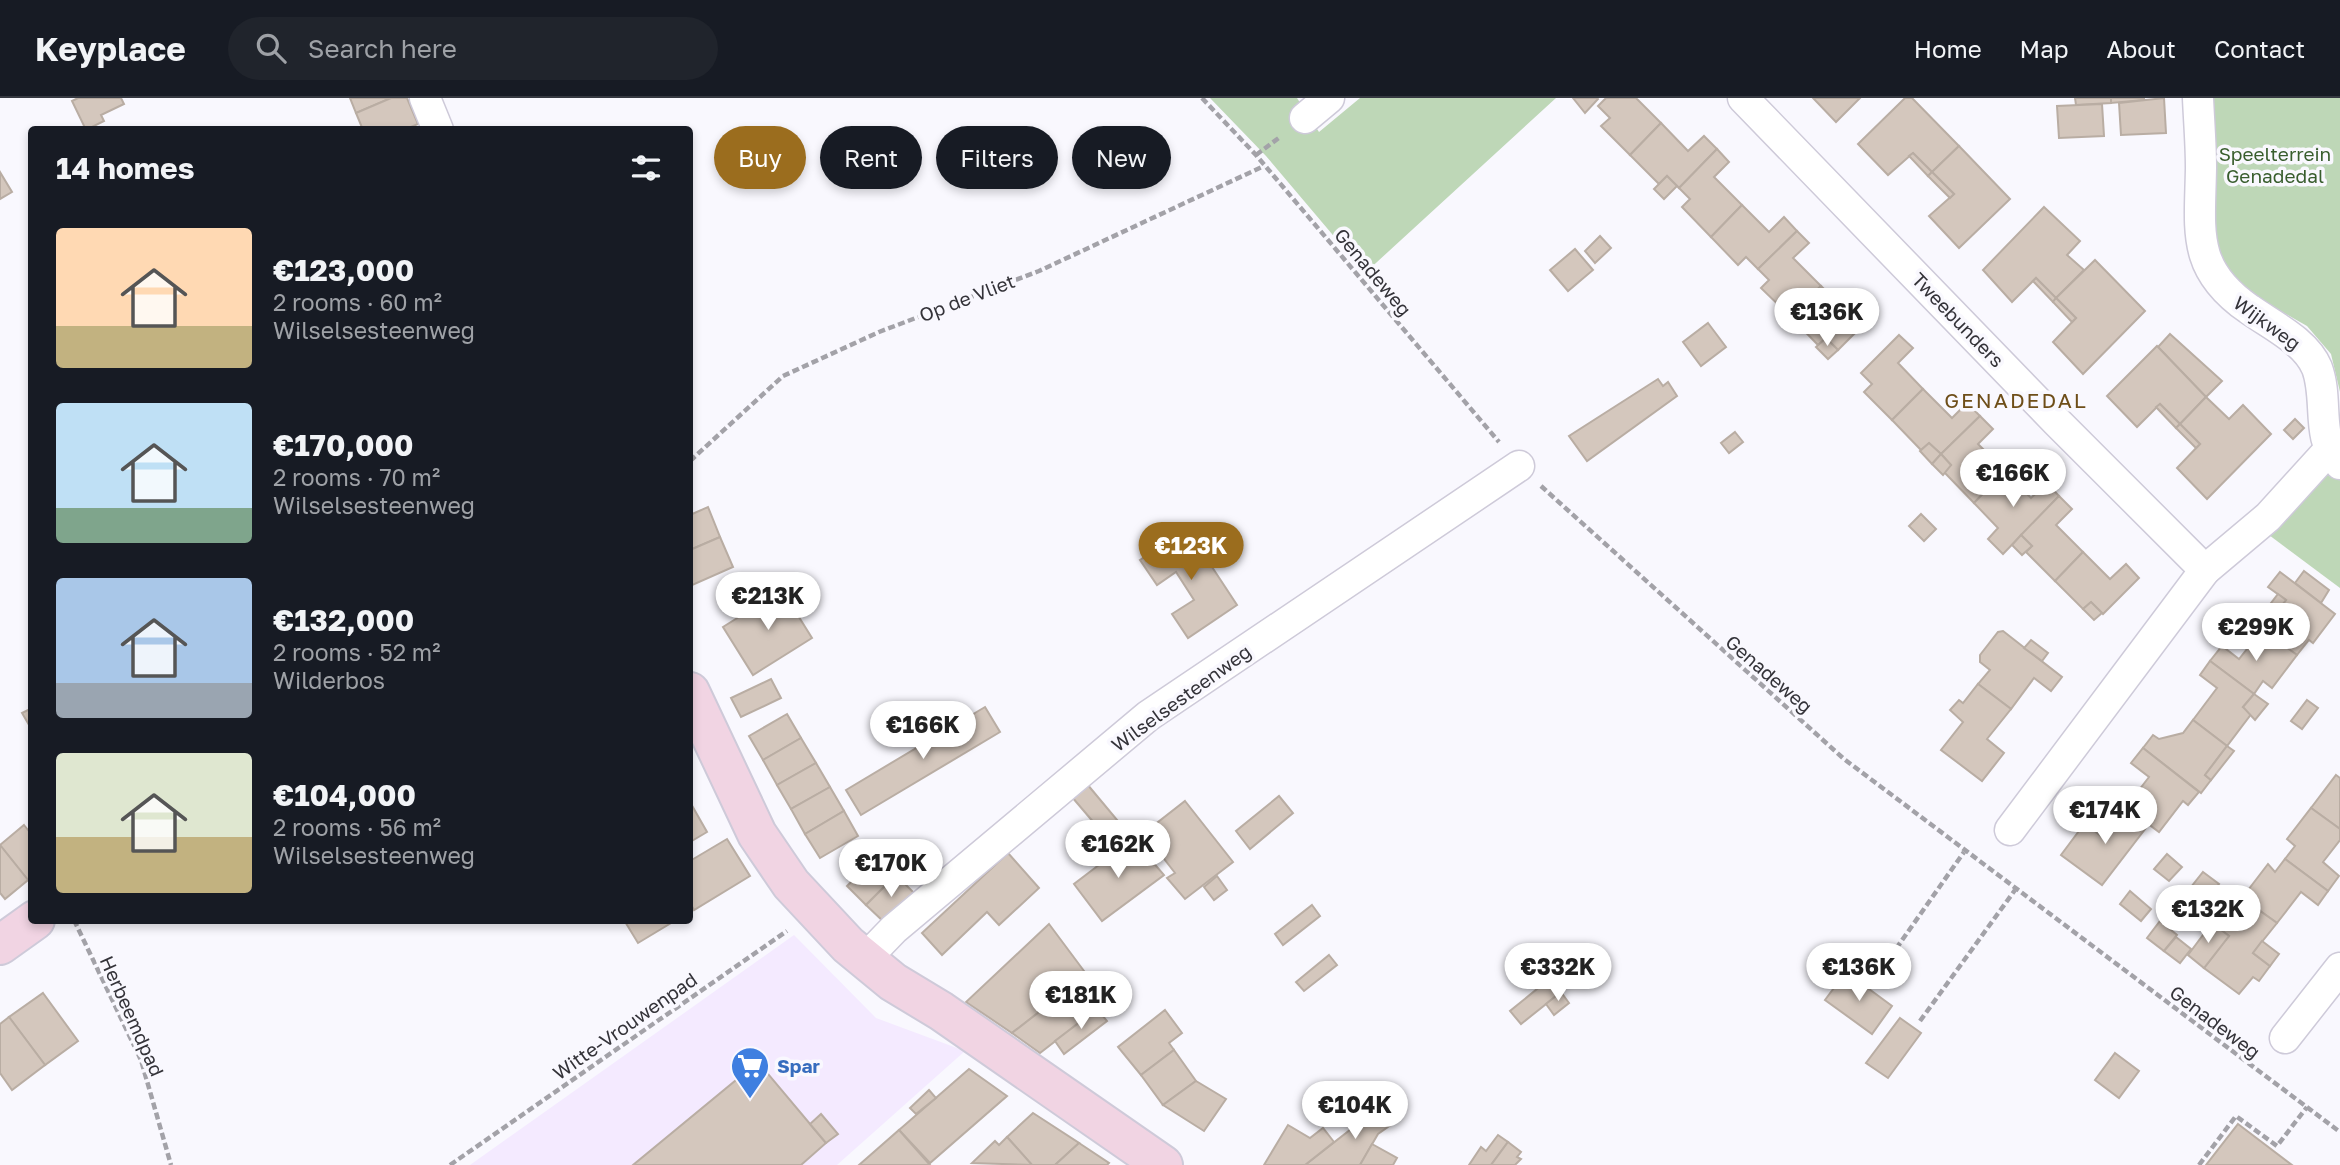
<!DOCTYPE html>
<html lang="en">
<head>
<meta charset="utf-8">
<style>
	:root { --surface:#171b24; --page:#20242c; --text:#f1f3f6; --muted:#9ea1a6; --line:#363941; --accent:#9b6d1e }
	body { margin:0; font-family:"Golos Text",sans-serif; background:var(--page); color:var(--text); height:100vh; display:flex; flex-direction:column; font-size:26px; white-space:nowrap }
	* { box-sizing:border-box; margin:0 }
	p { font-size:23px; color:var(--muted) }
	.icon { flex:none; width:38px; height:38px; fill:none; stroke:currentColor; stroke-width:2; stroke-linecap:round; stroke-linejoin:round }
	.map { position:relative; flex:1; overflow:hidden }
	.drawer { position:absolute; left:28px; top:28px; width:665px; height:798px; display:flex; flex-direction:column; background:var(--surface); border-radius:7px; box-shadow:0 4px 10px #0003 }
	.drawer>* { flex:none }
	.guide { position:absolute; left:714px; top:28px; width:665px; height:63px; display:flex; gap:14px }
	.price { position:absolute; translate:-50% -60px; padding:0 16px; border-radius:24px; background:#fff; color:#222; font-size:23px; line-height:46px; filter:drop-shadow(0 2px 4px #0008) }
	.price::after { content:''; position:absolute; left:50%; top:42px; width:21px; height:16px; margin-left:-10px; background:inherit; clip-path:polygon(0 0,100% 0,50% 100%) }
	.price.active { background:var(--accent); color:#fff }
	ul { padding:0; list-style:none }
	li { display:flex; align-items:center; gap:21px; height:175px; padding:0 28px }
	li span { display:grid; place-items:center; flex:none; width:196px; height:140px; border-radius:7px; color:#555 }
	li>.icon { margin-inline-start:auto }
	span .icon { width:84px; height:84px; fill:#fffc; stroke-width:1 }
	li b { font-size:30px }
	h2 { display:flex; justify-content:space-between; align-items:center; height:84px; padding:0 28px; font-size:30px }
	.tag { padding:0 24px; border-radius:32px; background:var(--surface); box-shadow:0 4px 10px #0003; font-size:24px; line-height:63px }
	.tag.active { background:var(--accent); color:#fff }
	header { display:flex; align-items:center; gap:42px; box-sizing:border-box; height:98px; padding:0 35px; background:var(--surface); border-bottom:2px solid var(--line) }
	header strong { font-size:33px }
	nav { display:flex; gap:38px; margin-inline-start:auto; font-size:24px }
	.search { width:490px; height:63px; background:var(--page); display:flex; align-items:center; gap:18px; box-sizing:border-box; padding:0 24px; border-radius:38px; color:var(--muted); font-size:26px }
	.map>svg:first-child { display:block }
	.commercial { fill:#f4eaff }
	.green { fill:#bed7b7 }
	.building { fill:#d4c7bd; stroke:#b9ada3; stroke-width:2 }
	.lines { fill:none; stroke-linecap:round; stroke-linejoin:round }
	.street-casing { stroke:#cecad9; stroke-width:33 }
	.secondary-casing { stroke:#cecad9; stroke-width:42 }
	.path { stroke:#a3a2a8; stroke-width:4.5; stroke-dasharray:7 3.5; stroke-linecap:butt }
	.street { stroke:#fff; stroke-width:30 }
	.secondary { stroke:#f1d4e3; stroke-width:38 }
	.labels { text-anchor:middle; stroke-width:7; stroke-linejoin:round; paint-order:stroke }
	.park-label { font-size:19px; fill:#385d2d; stroke:#f9f8fe }
	.street-label { font-size:19px; fill:#343339; stroke:#f9f8fe }
	.shop-label { font-size:19px; font-weight:bold; fill:#366cbe; stroke:#f9f8fe; text-anchor:start }
	.neighbourhood-label { font-size:21px; letter-spacing:2px; fill:#6e4e19; stroke:#f9f8fe }
</style>
</head>
<body>
<header>
<strong>Keyplace</strong>
<div class="search"><svg class="icon" aria-label="search" viewBox="0 0 24 24"><circle cx="10" cy="10" r="6"/><path d="M15 15l6 6"/></svg>Search here</div>
<nav><a>Home</a><a>Map</a><a>About</a><a>Contact</a></nav>
</header>
<div class="map">
<svg width="2340" height="1067" viewBox="0 0 2340 1067">
	<rect width="100%" height="100%" fill="#f9f8fe"/>
	<path class="commercial" d="M794 837 876 920 965 953 837 1067H470Z"/>
	<g class="green">
		<path d="M1210 0H1297L1319 34 1360 0H1556L1365 175 1266 58Z"/>
		<path d="M2205 0H2340V294L2331 256 2307 228 2240 190 2215 153Z"/>
		<path d="M2340 355V490L2269 437Z"/>
	</g>
	<g class="building">
		<path d="M78 0H121L124 6 101 17 104 23 86 32 72 3Z"/>
		<path d="M350 0H391L356 15Z"/>
		<path d="M391 0H407L418 26 404 32H363L356 15Z"/>
		<path d="M1573 0H1597L1598 1 1585 15Z"/>
		<path d="M1606 0H1636L1661 25 1630 57 1601 28 1610 20 1598 8Z"/>
		<path d="M1813 0H1860L1836 24Z"/>
		<path d="M1905 0H1912L1959 48 1932 74 1913 55 1888 77 1858 46Z"/>
		<path d="M2075 0H2111V5L2076 7Z"/>
		<path d="M2111 0H2144V2L2111 5Z"/>
		<path d="M2164 0 2166 35 2121 37 2119 5Z"/>
		<path d="M2102 6 2104 38 2059 40 2057 8Z"/>
		<path d="M1661 25 1688 53 1704 38 1717 51 1679 90 1667 78 1659 86 1630 57Z"/>
		<path d="M1959 48 2010 101 1959 150 1929 118 1954 96 1932 74Z"/>
		<path d="M1717 51 1729 64 1714 79 1742 107 1711 139 1682 109 1690 101 1679 90Z"/>
		<path d="M1913 55 1932 74 1928 78 1909 58Z"/>
		<path d="M0 74 12 94 0 101Z"/>
		<path d="M1932 74 1954 96 1950 100 1928 78Z"/>
		<path d="M1667 78 1677 88 1664 101 1654 91Z"/>
		<path d="M1742 107 1769 134 1784 119 1797 133 1758 171 1746 159 1738 167 1711 139Z"/>
		<path d="M2044 109 2080 143 2067 157 2084 172 2056 200 2036 180 2012 204 1983 172Z"/>
		<path d="M1797 133 1809 145 1793 160 1821 188 1790 218 1761 190 1769 182 1758 171Z"/>
		<path d="M1600 138 1611 150 1595 165 1585 153Z"/>
		<path d="M1575 151 1593 172 1568 193 1550 172Z"/>
		<path d="M2095 162 2145 213 2083 276 2053 244 2076 220 2056 200Z"/>
		<path d="M2036 180 2056 200 2053 204 2033 183Z"/>
		<path d="M1821 188 1848 215 1863 200 1877 213 1838 252 1826 240 1818 247 1790 218Z"/>
		<path d="M2056 200 2076 220 2072 224 2053 204Z"/>
		<path d="M1708 225 1726 249 1701 268 1683 244Z"/>
		<path d="M2170 236 2222 283 2206 299 2158 249Z"/>
		<path d="M1899 237 1913 250 1898 265 1923 291 1892 322 1864 294 1872 286 1861 275Z"/>
		<path d="M1826 240 1838 252 1828 261 1816 249Z"/>
		<path d="M2157 248 2206 299 2180 326 2160 306 2137 329 2107 298Z"/>
		<path d="M1658 281 1663 288 1668 284 1677 298 1587 363 1569 338Z"/>
		<path d="M1923 291 1952 320 1967 305 1980 318 1941 356 1929 345 1921 352 1892 322Z"/>
		<path d="M2206 299 2229 321 2243 307 2271 336 2207 401 2177 370 2200 346 2180 326Z"/>
		<path d="M2160 306 2180 326 2176 330 2156 309Z"/>
		<path d="M1980 318 1993 331 1978 346 2005 373 1974 405 1944 374 1951 367 1941 356Z"/>
		<path d="M2295 321 2304 330 2293 341 2284 332Z"/>
		<path d="M2180 326 2200 346 2196 350 2176 330Z"/>
		<path d="M1735 334 1743 344 1729 355 1721 345Z"/>
		<path d="M1929 345 1941 356 1932 366 1920 353Z"/>
		<path d="M1941 356 1951 367 1943 377 1932 366Z"/>
		<path d="M2005 373 2031 400 2047 385 2059 398 2003 456 1988 441 1998 430 1974 405Z"/>
		<path d="M2059 398 2072 411 2056 427 2083 454 2055 483 2026 454 2032 448 2021 437Z"/>
		<path d="M708 409 720 439 690 452V417Z"/>
		<path d="M1921 416 1936 431 1924 443 1909 428Z"/>
		<path d="M1187 431 1237 507 1188 540 1172 516 1194 502 1176 474 1157 487 1140 462Z"/>
		<path d="M2021 437 2032 448 2022 457 2012 447Z"/>
		<path d="M720 439 733 469 690 488V452Z"/>
		<path d="M2083 454 2110 481 2126 466 2139 480 2103 516 2091 504 2083 511 2055 483Z"/>
		<path d="M2304 473 2329 492 2321 505 2295 485Z"/>
		<path d="M2280 474 2335 516 2313 545 2309 542 2297 557 2262 532 2286 502 2268 489Z"/>
		<path d="M782 492 812 540 753 577 723 529Z"/>
		<path d="M2278 496 2286 502 2262 532 2255 526Z"/>
		<path d="M2091 504 2102 515 2094 522 2083 511Z"/>
		<path d="M2262 532 2297 557 2272 590 2263 583 2254 596 2210 563 2222 548 2239 561Z"/>
		<path d="M2003 533 2062 579 2051 593 2034 580 2011 611 1978 586 1990 572 1980 564V557L1998 534Z"/>
		<path d="M2031 542 2048 555 2042 563 2024 550Z"/>
		<path d="M2210 563 2254 596 2243 609 2252 615 2227 648 2193 622 2217 590 2200 577Z"/>
		<path d="M771 581 781 600 741 619 731 600Z"/>
		<path d="M1978 586 2011 611 1987 641 2004 655 1982 683 1941 652 1963 624 1950 612 1959 602 1963 605Z"/>
		<path d="M2254 596 2268 606 2255 622 2243 609Z"/>
		<path d="M2307 602 2318 610 2302 631 2291 623Z"/>
		<path d="M985 609 1000 634 861 717 846 692Z"/>
		<path d="M32 610V632L22 615Z"/>
		<path d="M787 616 801 640 763 662 749 638Z"/>
		<path d="M2193 622 2227 648 2205 677 2211 682 2201 695 2143 650 2153 637 2159 641 2183 635Z"/>
		<path d="M801 640 816 665 777 687 763 662Z"/>
		<path d="M2227 648 2234 653 2211 682 2205 677Z"/>
		<path d="M2143 650 2199 694 2188 707 2183 703 2159 734 2126 709 2149 679 2131 665Z"/>
		<path d="M816 665 830 689 791 711 777 687Z"/>
		<path d="M2336 677 2340 680V731L2311 710Z"/>
		<path d="M1087 686 1133 741 1118 753 1072 699Z"/>
		<path d="M830 689 844 713 805 736 791 711Z"/>
		<path d="M1279 698 1293 715 1250 751 1236 733Z"/>
		<path d="M1185 703 1233 764 1185 801 1167 780 1175 775 1144 735Z"/>
		<path d="M690 704 707 734 690 744Z"/>
		<path d="M2126 709 2149 726 2102 787 2061 757 2085 725 2102 739Z"/>
		<path d="M2311 710 2340 731V742L2323 764 2339 778 2328 793 2285 761 2295 748 2287 741Z"/>
		<path d="M844 713 858 738 820 760 805 736Z"/>
		<path d="M24 727 32 737V780L28 782 0 747Z"/>
		<path d="M727 741 750 778 694 812 690 805V763Z"/>
		<path d="M1133 741 1164 777 1102 823 1074 786Z"/>
		<path d="M0 747 28 782 5 801 0 795Z"/>
		<path d="M1008 755 1039 790 999 827 987 814 942 857 922 835Z"/>
		<path d="M2167 756 2182 769 2169 783 2154 771Z"/>
		<path d="M877 758 896 777 866 807 847 788Z"/>
		<path d="M2285 761 2328 793 2318 807 2301 794 2277 825 2242 800 2268 766 2275 774Z"/>
		<path d="M2203 774 2219 786 2207 801 2191 789Z"/>
		<path d="M896 777 915 796 885 825 866 807Z"/>
		<path d="M1217 778 1227 792 1214 802 1204 789Z"/>
		<path d="M2130 793 2151 811 2141 823 2120 806Z"/>
		<path d="M2242 800 2277 825 2253 855 2270 868 2259 883 2253 879 2239 896 2204 870 2229 838 2218 830Z"/>
		<path d="M1312 807 1320 818 1283 847 1275 836Z"/>
		<path d="M624 822H676L638 845Z"/>
		<path d="M2160 823 2177 837 2164 853 2147 840Z"/>
		<path d="M2212 825 2229 838 2204 870 2188 857Z"/>
		<path d="M1049 826 1087 877 1012 935 966 904Z"/>
		<path d="M2176 839 2191 851 2180 865 2164 853Z"/>
		<path d="M2262 843 2279 856 2270 868 2253 855Z"/>
		<path d="M1329 857 1337 867 1304 893 1296 884Z"/>
		<path d="M1564 869 1575 883 1521 926 1510 913Z"/>
		<path d="M1846 874 1892 908 1872 936 1825 902Z"/>
		<path d="M1087 877 1107 903 1040 955 1012 935Z"/>
		<path d="M1561 894 1569 905 1554 917 1546 906Z"/>
		<path d="M43 895 78 943 45 967 9 919Z"/>
		<path d="M1097 911 1107 923 1064 956 1055 943Z"/>
		<path d="M1165 912 1182 935 1169 945 1174 952 1141 977 1118 949Z"/>
		<path d="M9 919 45 967 12 992 0 975V926Z"/>
		<path d="M1900 920 1921 935 1888 980 1866 965Z"/>
		<path d="M1174 952 1196 983 1163 1007 1141 977Z"/>
		<path d="M2115 955 2139 973 2119 1000 2095 982Z"/>
		<path d="M758 964 826 1045 801 1067H633Z"/>
		<path d="M969 971 1007 998 930 1065 899 1032Z"/>
		<path d="M1196 983 1226 1001 1204 1033 1163 1007Z"/>
		<path d="M929 992 936 1000 916 1016 910 1010Z"/>
		<path d="M1382 1007 1395 1024 1378 1036 1360 1067H1305Z"/>
		<path d="M1033 1015 1079 1045 1055 1067H1032L1007 1039Z"/>
		<path d="M821 1016 838 1036 826 1045 810 1026Z"/>
		<path d="M2238 1026 2292 1067H2206Z"/>
		<path d="M1288 1027 1310 1040 1323 1030 1334 1044 1305 1067H1264Z"/>
		<path d="M899 1032 930 1067H859Z"/>
		<path d="M1498 1037 1508 1044 1491 1067H1469L1481 1049 1486 1053Z"/>
		<path d="M1007 1039 1032 1067 972 1065 995 1043 999 1047Z"/>
		<path d="M1508 1044 1521 1054 1517 1059 1521 1061 1515 1067H1491Z"/>
		<path d="M1079 1045 1109 1065 1107 1067H1055Z"/>
		<path d="M1372 1046 1397 1060 1393 1067H1360Z"/>
	</g>
	<g class="lines">
		<defs>
			<g id="street">
				<path d="M425 0 438 32"/>
				<path d="M1743 0 2057 324 2205 472 2268 419 2328 353"/>
				<path d="M2198 0C2199 23 2201 46 2201 70 2200 133 2191 171 2249 211 2271 227 2306 243 2317 270 2329 302 2315 340 2340 366"/>
				<path d="M1305 20 1329 0"/>
				<path d="M2010 732 2205 472"/>
				<path d="M865 861 894 831 1148 618 1519 368"/>
				<path d="M2285 940 2340 870"/>
			</g>
			<g id="secondary">
				<path d="M690 594 757 736 791 786 848 847 893 884 941 913 1163 1067"/>
				<path d="M0 847 35 822"/>
			</g>
		</defs>
		<use href="#street" class="street-casing"/>
		<use href="#secondary" class="secondary-casing"/>
		<g class="path">
			<path d="M1202 0 1256 57 1499 344"/>
			<path d="M1256 57 1280 39"/>
			<path d="M690 363 783 278 879 234 1039 173 1264 68"/>
			<path d="M1541 388 1844 661 2340 1034"/>
			<path d="M74 822 141 962 171 1067"/>
			<path d="M1872 885 1964 754"/>
			<path d="M1920 923 2015 792"/>
			<path d="M450 1067 787 833"/>
			<path d="M2199 1067 2236 1018 2277 1048 2307 1009"/>
		</g>
		<use href="#street" class="street"/>
		<use href="#secondary" class="secondary"/>
	</g>
	<defs>
		<symbol id="supermarket-pin" viewBox="-11 -11 22 30"><path d="M0 17L-7.5 6A9.5 9.5 0 1 1 7.5 6Z" fill="#3f7fe0" stroke="#f9f8fe"/><path d="M-6-5.5h2.5l.6 2H6L4.5 2H-2.5L-4.4-4H-6ZM-1.5 3.2a1.3 1.3 0 1 0 .1 0ZM3 3.2a1.3 1.3 0 1 0 .1 0Z" fill="#fff"/></symbol>
	</defs>
	<g fill-rule="evenodd">
		<use href="#supermarket-pin" x="728" y="946" width="44" height="60"/>
	</g>
	<g class="labels">
		<g class="park-label">
			<text x="2275" y="63">Speelterrein<tspan x="2275" dy="22">Genadedal</tspan></text>
		</g>
		<g class="street-label">
			<text transform="translate(1373 174) rotate(50)" y="7">Genadeweg</text>
			<text transform="translate(967 200) rotate(-21)" y="7">Op de Vliet</text>
			<text transform="translate(1958 222) rotate(46)" y="7">Tweebunders</text>
			<text transform="translate(2267 225) rotate(36)" y="7">Wijkweg</text>
			<text transform="translate(1769 576) rotate(41)" y="7">Genadeweg</text>
			<text transform="translate(1181 600) rotate(-36)" y="7">Wilselsesteenweg</text>
			<text transform="translate(132 918) rotate(66)" y="7">Herbeemdpad</text>
			<text transform="translate(2215 924) rotate(37)" y="7">Genadeweg</text>
			<text transform="translate(625 928) rotate(-35)" y="7">Witte-Vrouwenpad</text>
		</g>
		<g class="shop-label">
			<text x="777" y="975">Spar</text>
		</g>
		<g class="neighbourhood-label">
			<text x="2016" y="310">GENADEDAL</text>
		</g>
	</g>
</svg>
<b class="price" style="left:1827px;top:250px">€136K</b>
<b class="price" style="left:2013px;top:411px">€166K</b>
<b class="price active" style="left:1191px;top:484px">€123K</b>
<b class="price" style="left:768px;top:534px">€213K</b>
<b class="price" style="left:2256px;top:565px">€299K</b>
<b class="price" style="left:923px;top:663px">€166K</b>
<b class="price" style="left:2105px;top:748px">€174K</b>
<b class="price" style="left:1118px;top:782px">€162K</b>
<b class="price" style="left:891px;top:801px">€170K</b>
<b class="price" style="left:2208px;top:847px">€132K</b>
<b class="price" style="left:1558px;top:905px">€332K</b>
<b class="price" style="left:1859px;top:905px">€136K</b>
<b class="price" style="left:1081px;top:933px">€181K</b>
<b class="price" style="left:1355px;top:1043px">€104K</b>
<div class="guide">
<a class="tag active">Buy</a>
<a class="tag">Rent</a>
<a class="tag">Filters</a>
<a class="tag">New</a>
</div>
<section class="drawer">
<h2>14 homes<svg class="icon" aria-label="filters" viewBox="0 0 24 24"><path d="M4 7h16M4 17h16"/><circle cx="9" cy="7" r="2"/><circle cx="15" cy="17" r="2"/></svg></h2>
<ul>
<li><span style="background:linear-gradient(#ffd9b3 70%,#c2b280 0)"><svg class="icon" aria-label="home" viewBox="0 0 24 24"><path d="M3 11l9-7 9 7M6 9v11h12V9"/></svg></span><div><b>€123,000</b><p>2 rooms · 60 m²</p><p>Wilselsesteenweg</p></div></li>
<li><span style="background:linear-gradient(#bfe0f5 75%,#7fa58c 0)"><svg class="icon" aria-label="home" viewBox="0 0 24 24"><path d="M3 11l9-7 9 7M6 9v11h12V9"/></svg></span><div><b>€170,000</b><p>2 rooms · 70 m²</p><p>Wilselsesteenweg</p></div></li>
<li><span style="background:linear-gradient(#a9c7e8 75%,#9aa5b1 0)"><svg class="icon" aria-label="home" viewBox="0 0 24 24"><path d="M3 11l9-7 9 7M6 9v11h12V9"/></svg></span><div><b>€132,000</b><p>2 rooms · 52 m²</p><p>Wilderbos</p></div></li>
<li><span style="background:linear-gradient(#dfe7d0 60%,#c2b280 0)"><svg class="icon" aria-label="home" viewBox="0 0 24 24"><path d="M3 11l9-7 9 7M6 9v11h12V9"/></svg></span><div><b>€104,000</b><p>2 rooms · 56 m²</p><p>Wilselsesteenweg</p></div></li>
</ul>
</section>
</div>
</body>
</html>
